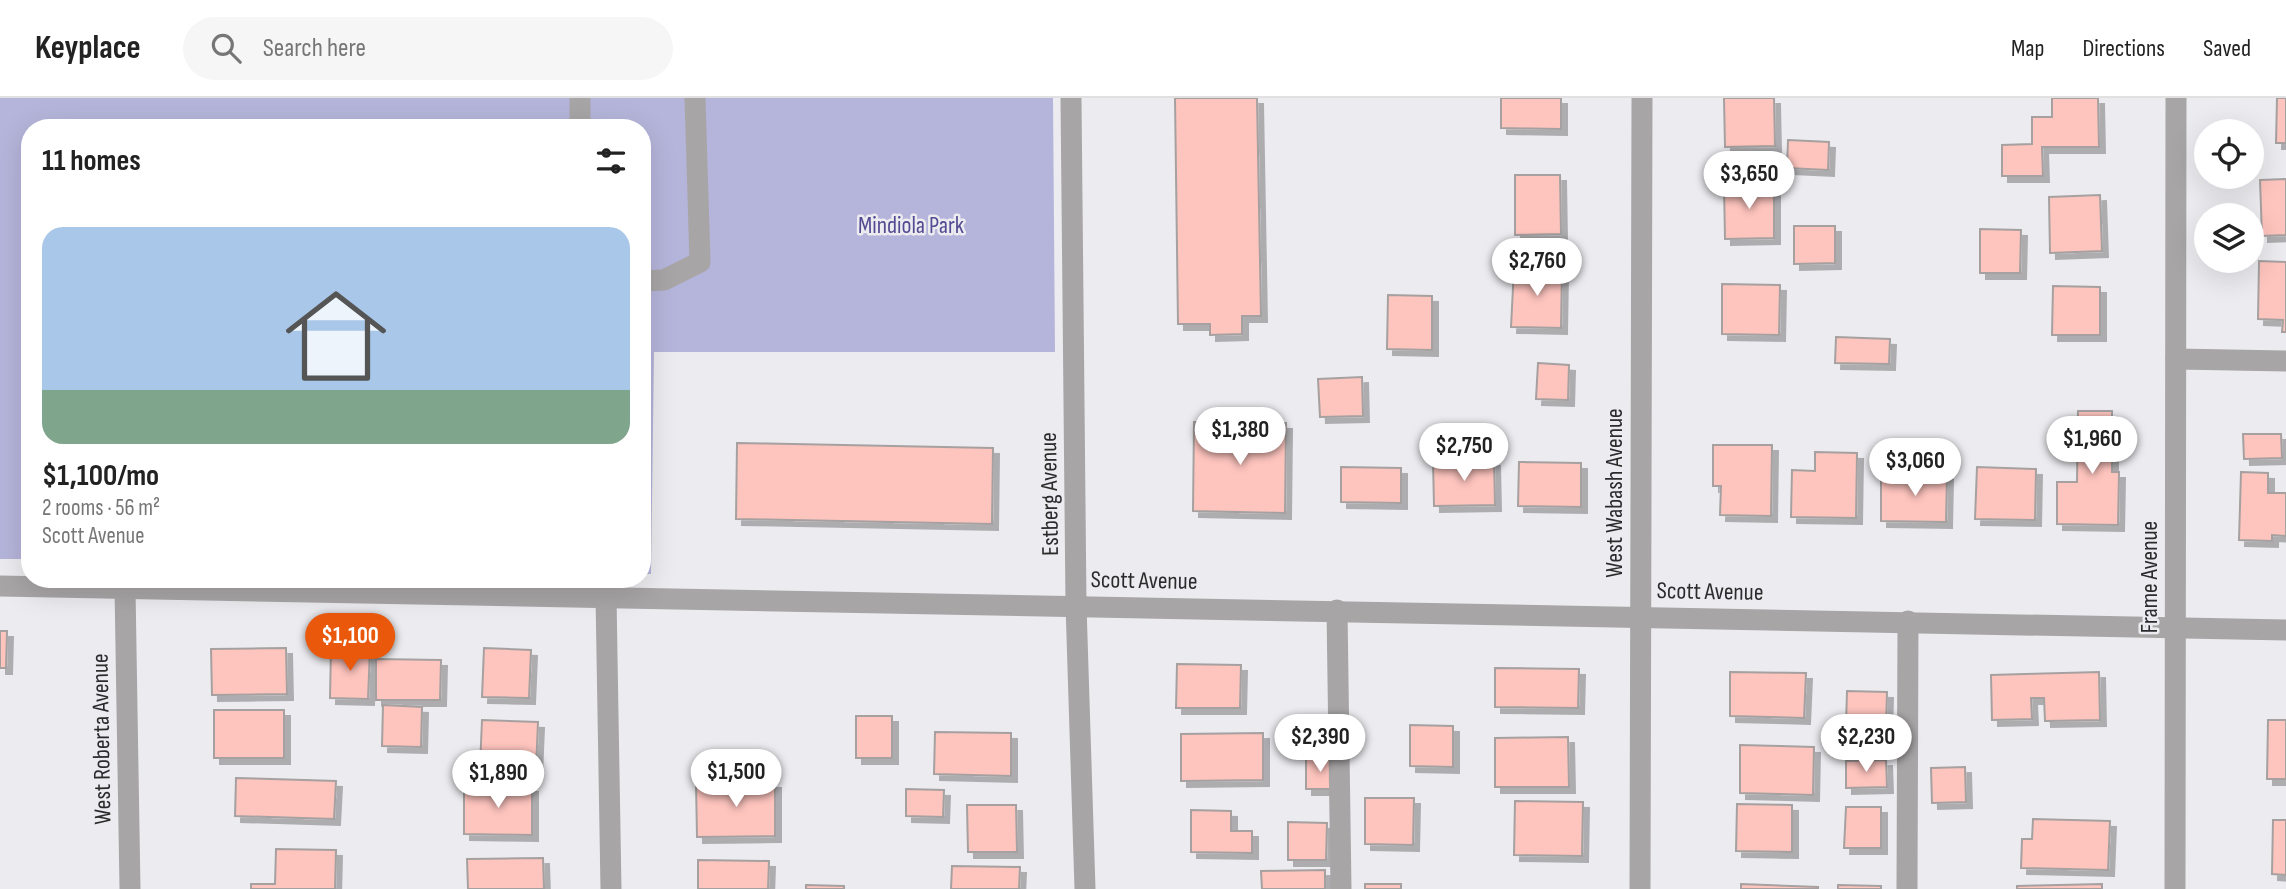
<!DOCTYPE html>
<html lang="en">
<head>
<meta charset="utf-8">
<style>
	:root { --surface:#fff; --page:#f6f6f6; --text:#222; --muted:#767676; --line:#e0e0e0; --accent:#ea580c }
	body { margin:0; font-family:"Sofia Sans Condensed",sans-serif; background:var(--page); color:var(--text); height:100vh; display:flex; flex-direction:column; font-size:26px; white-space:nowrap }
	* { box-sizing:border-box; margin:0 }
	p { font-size:23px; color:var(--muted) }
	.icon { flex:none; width:38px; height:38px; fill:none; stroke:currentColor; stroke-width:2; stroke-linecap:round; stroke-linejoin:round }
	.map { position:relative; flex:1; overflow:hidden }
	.sheet { position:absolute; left:21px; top:21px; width:630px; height:469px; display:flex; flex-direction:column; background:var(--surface); border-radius:28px; box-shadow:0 7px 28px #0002 }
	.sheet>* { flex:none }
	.buttons { position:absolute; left:2194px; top:21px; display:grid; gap:14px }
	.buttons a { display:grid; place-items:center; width:70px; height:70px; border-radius:50%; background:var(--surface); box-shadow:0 7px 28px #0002; font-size:35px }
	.price { position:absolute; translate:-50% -60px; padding:0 16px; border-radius:24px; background:#fff; color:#222; font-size:23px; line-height:46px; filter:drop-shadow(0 2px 4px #0008) }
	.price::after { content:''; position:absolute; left:50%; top:42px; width:21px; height:16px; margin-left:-10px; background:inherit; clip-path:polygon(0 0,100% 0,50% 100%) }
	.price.current { background:var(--accent); color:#fff }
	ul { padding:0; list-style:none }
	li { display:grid; align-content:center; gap:14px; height:371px; padding:0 21px }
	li+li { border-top:2px solid var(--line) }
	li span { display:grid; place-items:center; height:217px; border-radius:21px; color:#555 }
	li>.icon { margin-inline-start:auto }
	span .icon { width:126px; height:126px; fill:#fffc; stroke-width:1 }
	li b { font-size:30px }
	h2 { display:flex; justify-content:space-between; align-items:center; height:84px; padding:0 21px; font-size:30px }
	header { display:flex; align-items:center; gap:42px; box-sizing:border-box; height:98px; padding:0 35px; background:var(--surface); border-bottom:2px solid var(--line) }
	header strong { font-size:33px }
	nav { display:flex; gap:38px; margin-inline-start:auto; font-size:24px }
	.search { width:490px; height:63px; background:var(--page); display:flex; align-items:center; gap:18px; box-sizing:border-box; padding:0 24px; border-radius:38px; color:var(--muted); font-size:26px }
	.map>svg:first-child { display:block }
	.green { fill:#b5b4da }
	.building { fill:#fec4be; stroke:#a6a1a0; stroke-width:2; filter:url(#shadow) }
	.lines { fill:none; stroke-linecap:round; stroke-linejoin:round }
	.minor { stroke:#a8a5a6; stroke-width:21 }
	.labels { text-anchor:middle; stroke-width:5; stroke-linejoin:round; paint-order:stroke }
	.park-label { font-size:24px; fill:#534a93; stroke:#ececf0 }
	.street-label { font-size:24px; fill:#2b2b2c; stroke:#ececf0 }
</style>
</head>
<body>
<header>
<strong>Keyplace</strong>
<div class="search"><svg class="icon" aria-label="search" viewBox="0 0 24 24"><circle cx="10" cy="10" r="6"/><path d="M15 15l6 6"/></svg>Search here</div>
<nav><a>Map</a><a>Directions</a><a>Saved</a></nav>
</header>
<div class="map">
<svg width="2286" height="791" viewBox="0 0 2286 791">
	<defs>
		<filter id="shadow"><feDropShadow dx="6" dy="6" stdDeviation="0" flood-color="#0004"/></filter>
	</defs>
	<rect width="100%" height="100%" fill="#ececf0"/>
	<path class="green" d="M0 0H1053L1055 254H654L651 476H642V30H30V461H0Z"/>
	<g class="building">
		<path d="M1175 0H1257L1261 218H1242V236L1210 237V226H1178Z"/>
		<path d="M1501 0H1561V31L1501 30Z"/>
		<path d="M1724 0H1774L1775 48 1725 49Z"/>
		<path d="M2052 0H2098L2099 49H2042L2043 78H2002V47L2032 46V19H2052Z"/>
		<path d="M2277 0H2286V45H2276Z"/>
		<path d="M1788 42 1829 44 1828 72 1787 70Z"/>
		<path d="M1515 77H1560L1561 136 1515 137Z"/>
		<path d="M2286 81V137L2262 138 2260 82Z"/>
		<path d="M1774 86V140L1725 141 1724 87Z"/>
		<path d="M2100 97 2102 153 2050 155 2049 99Z"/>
		<path d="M1794 128H1835V165L1794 166Z"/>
		<path d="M1980 131 2021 132 2020 175H1980Z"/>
		<path d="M2259 163 2286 164V234H2282L2283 222 2258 221Z"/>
		<path d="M1514 170 1562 171 1561 230 1511 229Z"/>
		<path d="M1722 186 1780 187 1779 237 1722 236Z"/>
		<path d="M2053 188 2100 189V237H2052Z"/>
		<path d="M1388 197 1432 198V252L1387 251Z"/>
		<path d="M1836 239 1890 241 1889 266 1835 265Z"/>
		<path d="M1538 265 1569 267 1568 302 1536 301Z"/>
		<path d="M1362 279 1363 318 1320 319 1318 281Z"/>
		<path d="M2078 313H2112V374H2119L2118 427 2057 426V384H2077Z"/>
		<path d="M1194 324 1286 325 1285 415 1193 413Z"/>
		<path d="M2243 336H2281L2282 360 2244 361Z"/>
		<path d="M737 345 993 350 992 426 736 421Z"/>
		<path d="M1713 347H1772L1771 418 1720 417 1721 388H1713Z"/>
		<path d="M1815 354 1857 355 1856 420 1791 419 1792 372 1815 373Z"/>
		<path d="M1494 362 1495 407 1434 408 1433 363Z"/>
		<path d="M1519 364 1581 365V409L1518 408Z"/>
		<path d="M1341 369 1401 370V405L1341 404Z"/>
		<path d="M1977 369 2036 371 2035 422 1975 421Z"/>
		<path d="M2241 374 2268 375V395H2286V438L2272 437V443L2239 442Z"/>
		<path d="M1910 375 1947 376 1946 424 1881 423V380H1910Z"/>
		<path d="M0 533H7L6 570H0Z"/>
		<path d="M331 549 370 551 368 601 330 600Z"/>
		<path d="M286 550 287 596 212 597 211 551Z"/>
		<path d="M484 550 531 552 529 600 482 599Z"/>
		<path d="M376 561 441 562 440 602H376Z"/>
		<path d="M1177 566 1241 567 1240 610H1176Z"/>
		<path d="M1495 570 1579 571 1578 610 1495 609Z"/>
		<path d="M1730 574 1806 575 1804 620 1730 618Z"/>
		<path d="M2099 574 2100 622 2045 623 2044 600H2031L2032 621 1992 622 1991 577Z"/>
		<path d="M1847 593 1887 594 1886 628 1846 627Z"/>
		<path d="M383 607 422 609 421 649 382 648Z"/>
		<rect x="214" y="612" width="70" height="48"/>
		<rect x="856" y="618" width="36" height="42"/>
		<path d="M482 622 538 624 536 671 480 669Z"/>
		<path d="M2268 622H2286V681H2267Z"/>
		<path d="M1410 627 1453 628V669L1410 668Z"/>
		<path d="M935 634 1011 635V678L934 676Z"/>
		<path d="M1263 635V682L1181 683V636Z"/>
		<path d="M1568 639 1569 689H1495V640Z"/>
		<path d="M1740 647 1814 649 1813 697 1740 695Z"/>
		<rect x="1306" y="660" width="27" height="31"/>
		<path d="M1886 662 1887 689 1846 690V663Z"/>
		<path d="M1965 669 1966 704 1932 705 1931 670Z"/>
		<path d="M236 680 336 683 334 721 235 718Z"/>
		<path d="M775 684V738L697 739 696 685Z"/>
		<path d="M464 687 532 688V737L464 736Z"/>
		<path d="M906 691 944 692 943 719 906 718Z"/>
		<path d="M1365 700H1414L1413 747 1365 746Z"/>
		<path d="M1515 703 1583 704 1582 758 1514 757Z"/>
		<path d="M1737 706 1792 707V754L1736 753Z"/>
		<path d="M967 707H1016L1017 754H968Z"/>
		<path d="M1846 709H1881V750H1844Z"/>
		<path d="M1191 712 1231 713V733H1252V755L1191 754Z"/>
		<path d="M2033 721 2110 723 2108 772 2021 770 2022 741H2032Z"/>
		<path d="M2273 722H2286V777L2272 776Z"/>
		<path d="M1288 724 1327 725 1326 762H1288Z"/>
		<path d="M276 751 336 752 335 791H251V786H275Z"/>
		<path d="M543 760 544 791H468L467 761Z"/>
		<path d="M698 762 769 763 768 791H698Z"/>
		<path d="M952 768 1020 769 1019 791H951Z"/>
		<path d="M1325 772V791H1262L1261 773Z"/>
		<rect x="1365" y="786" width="36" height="5"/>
		<path d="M1741 786 1818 789V791H1741Z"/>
		<path d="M2102 786V791H2017V788Z"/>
		<path d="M806 787 844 788V791H806Z"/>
		<path d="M1838 787 1881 788V791H1838Z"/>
	</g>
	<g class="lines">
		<g class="minor">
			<path d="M1071 0 1076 507 1085 791"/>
			<path d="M580 30V0"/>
			<path d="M642 183 664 182 700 164 695 0"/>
			<path d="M2176 261 2286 263"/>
			<path d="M0 488 2286 532"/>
			<path d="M125 490 130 791"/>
			<path d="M606 498 611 791"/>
			<path d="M1337 512 1341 791"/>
			<path d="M1640 791 1642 0"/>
			<path d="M1907 791 1908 523"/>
			<path d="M2175 791 2176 0"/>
		</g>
	</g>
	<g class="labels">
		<g class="park-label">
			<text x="911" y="135">Mindiola Park</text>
		</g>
		<g class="street-label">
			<text transform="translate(1614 395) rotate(-90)" y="8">West Wabash Avenue</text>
			<text transform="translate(1049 396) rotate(-91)" y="8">Estberg Avenue</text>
			<text transform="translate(2149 479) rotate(-90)" y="8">Frame Avenue</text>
			<text transform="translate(1144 482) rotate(1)" y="8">Scott Avenue</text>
			<text transform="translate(1710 493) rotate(1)" y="8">Scott Avenue</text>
			<text transform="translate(101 641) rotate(-91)" y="8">West Roberta Avenue</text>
		</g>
	</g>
</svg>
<div class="buttons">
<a><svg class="icon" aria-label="locate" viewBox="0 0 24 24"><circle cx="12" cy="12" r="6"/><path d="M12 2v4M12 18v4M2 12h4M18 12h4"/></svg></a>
<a><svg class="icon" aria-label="layers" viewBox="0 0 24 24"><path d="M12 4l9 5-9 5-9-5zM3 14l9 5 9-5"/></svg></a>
</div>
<b class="price" style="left:1749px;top:113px">$3,650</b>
<b class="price" style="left:1537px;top:200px">$2,760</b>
<b class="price" style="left:1240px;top:369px">$1,380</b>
<b class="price" style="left:2092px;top:378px">$1,960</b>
<b class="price" style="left:1464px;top:385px">$2,750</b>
<b class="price" style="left:1915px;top:400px">$3,060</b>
<b class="price current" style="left:350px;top:575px">$1,100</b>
<b class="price" style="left:1320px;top:676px">$2,390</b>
<b class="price" style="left:1866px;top:676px">$2,230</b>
<b class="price" style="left:736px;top:711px">$1,500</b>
<b class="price" style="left:498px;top:712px">$1,890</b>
<section class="sheet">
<h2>11 homes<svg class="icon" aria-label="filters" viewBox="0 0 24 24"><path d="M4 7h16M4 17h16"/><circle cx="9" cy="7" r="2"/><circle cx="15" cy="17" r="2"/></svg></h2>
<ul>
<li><span style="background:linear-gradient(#a9c7e8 75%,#7fa58c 0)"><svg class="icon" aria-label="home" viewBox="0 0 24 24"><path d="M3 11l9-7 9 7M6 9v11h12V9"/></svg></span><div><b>$1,100/mo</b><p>2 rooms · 56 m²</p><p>Scott Avenue</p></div></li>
</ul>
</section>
</div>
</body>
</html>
